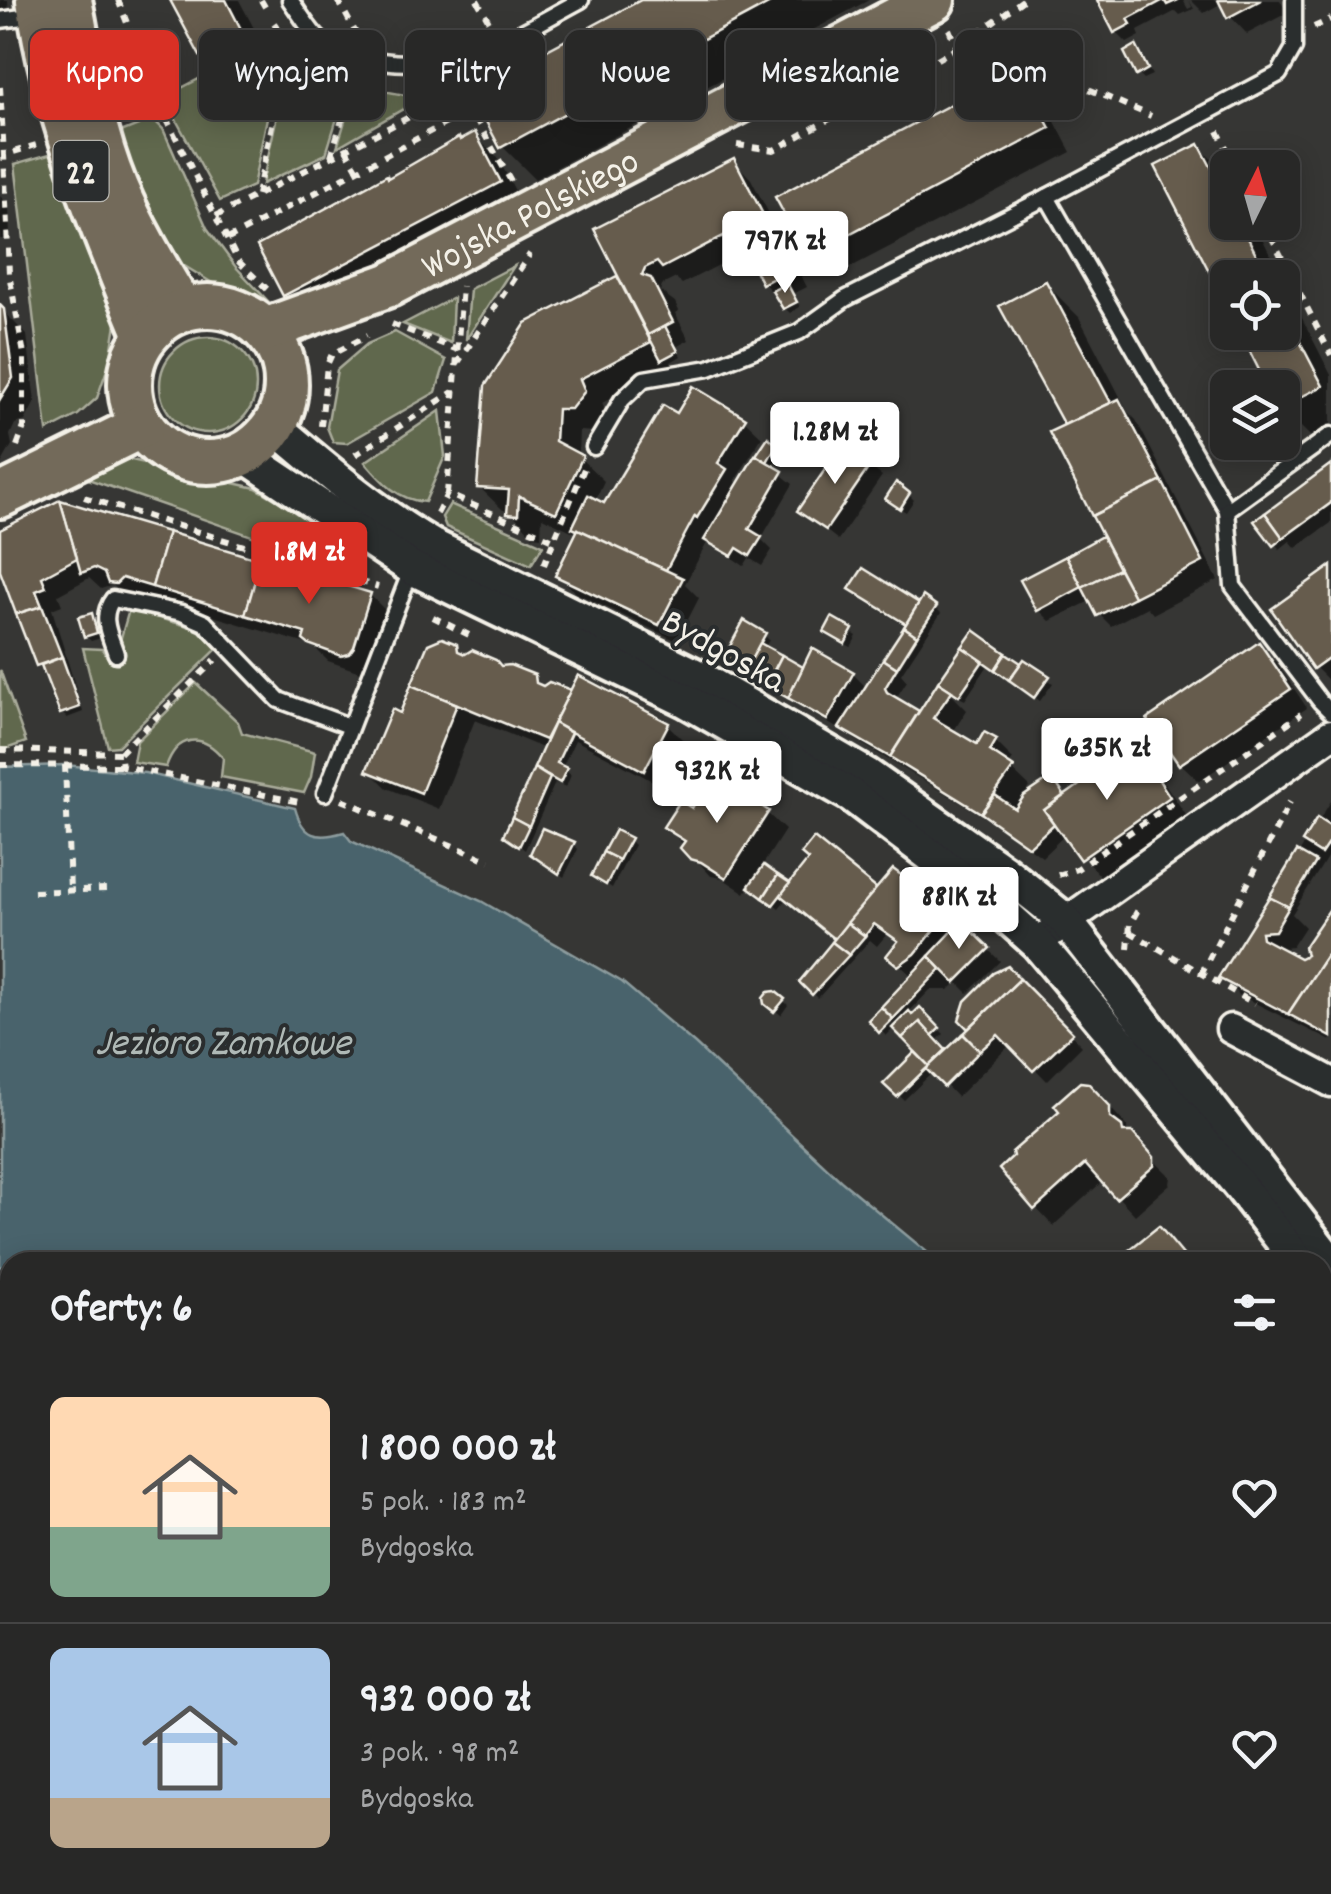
<!DOCTYPE html>
<html lang="pl">
<head>
<meta charset="utf-8">
<style>
	:root { --surface:#282827; --page:#30302f; --text:#f1f3f6; --muted:#a5a6a7; --line:#444; --accent:#d93025 }
	body { margin:0; font-family:Dekko,sans-serif; background:var(--page); color:var(--text); height:100vh; display:flex; flex-direction:column; font-size:38px; white-space:nowrap }
	* { box-sizing:border-box; margin:0 }
	p { font-size:32px; color:var(--muted) }
	.icon { flex:none; width:55px; height:55px; fill:none; stroke:currentColor; stroke-width:2; stroke-linecap:round; stroke-linejoin:round }
	.map { position:relative; flex:1; overflow:hidden }
	.panel { position:absolute; left:0px; top:1252px; width:1332px; height:642px; display:flex; flex-direction:column; background:var(--surface); border-radius:30px 30px 0 0; box-shadow:0 5px 25px #0003,0 0 0 2px var(--line) }
	.panel>* { flex:none }
	.guide { position:absolute; left:30px; top:30px; width:1272px; height:90px; display:flex; gap:20px }
	.needle { width:65px; rotate:5deg }
	.tools { position:absolute; left:1210px; top:150px; display:grid; gap:20px }
	.tools a { display:grid; place-items:center; width:90px; height:90px; border-radius:15px; background:var(--surface); box-shadow:0 5px 25px #0003,0 0 0 2px var(--line); font-size:50px }
	.price { position:absolute; translate:-50% -85px; padding:0 22px; border-radius:10px; background:#fff; color:#222; font-size:32px; line-height:65px; filter:drop-shadow(0 2px 5px #0008) }
	.price::after { content:''; position:absolute; left:50%; top:60px; width:30px; height:22px; margin-left:-15px; background:inherit; clip-path:polygon(0 0,100% 0,50% 100%) }
	.price.active { background:var(--accent); color:#fff }
	ul { padding:0; list-style:none }
	li { display:flex; align-items:center; gap:30px; height:250px; padding:0 50px }
	li+li { border-top:2px solid var(--line) }
	li span { display:grid; place-items:center; flex:none; width:280px; height:200px; border-radius:15px; color:#555 }
	li>.icon { margin-inline-start:auto }
	span .icon { width:120px; height:120px; fill:#fffc; stroke-width:1 }
	li b { font-size:42px }
	h2 { display:flex; justify-content:space-between; align-items:center; height:120px; padding:0 50px; font-size:42px }
	.chip { padding:0 35px; border-radius:15px; background:var(--surface); box-shadow:0 5px 25px #0003,0 0 0 2px var(--line); font-size:35px; line-height:90px }
	.chip.active { background:var(--accent); color:#fff }
	.map>svg:first-child { display:block }
	.green { fill:#61674e; stroke:#aaac9b; stroke-width:2.5 }
	.water { fill:#48646c; stroke:#8d9c9e; stroke-width:2.5 }
	.shadow { fill:#0007 }
	.building { fill:#665b4d; stroke:#f4f1e8; stroke-width:2.5 }
	.lines { fill:none; stroke-linecap:round; stroke-linejoin:round }
	.service-casing { stroke:#f4f1e8; stroke-width:21 }
	.minor-casing { stroke:#f4f1e8; stroke-width:35 }
	.tertiary-casing { stroke:#f4f1e8; stroke-width:40 }
	.primary-casing { stroke:#f4f1e8; stroke-width:50 }
	.path { stroke:#f4f1e8; stroke-width:6; stroke-dasharray:8 8; stroke-linecap:butt }
	.service { stroke:#2a2d2e; stroke-width:14 }
	.minor { stroke:#2a2d2e; stroke-width:28 }
	.tertiary { stroke:#2a2d2e; stroke-width:32 }
	.primary { stroke:#736b5a; stroke-width:42 }
	.labels { text-anchor:middle; stroke-width:8; stroke-linejoin:round; paint-order:stroke }
	.shield { fill:#2a2d2e; stroke:#b7b6b0; stroke-width:2.5 }
	.shield-label { font-size:35px; font-weight:bold; fill:#f4f1e8 }
	.street-label { font-size:38px; fill:#f4f1e8; stroke:#2a2d2e }
	.water-label { font-size:40px; font-style:italic; fill:#afb9b6; stroke:#2a2d2e }
</style>
</head>
<body>
<div class="map">
<svg width="1331" height="1894" viewBox="0 0 1331 1894">
	<rect width="100%" height="100%" fill="#363634"/>
	<filter id="ink" filterUnits="userSpaceOnUse"><feTurbulence type="fractalNoise" baseFrequency=".01" numOctaves="2"/><feDisplacementMap in="SourceGraphic" scale="20" xChannelSelector="R" yChannelSelector="G"/><feConvolveMatrix kernelMatrix="1 2 1 2 8 2 1 2 1" color-interpolation-filters="sRGB"/></filter>
	<g filter="url(#ink)">
		<g class="green">
			<path d="M268 43H277L279 59 253 186 220 201 167 103 168 95Z"/>
			<path d="M303 68 348 82 326 154 262 184 286 75Z"/>
			<path d="M356 86 422 98 337 147Z"/>
			<path d="M153 119 163 129 207 228 235 266 267 300 237 298 168 256 111 136Z"/>
			<path d="M60 151 118 311 110 361 97 398 78 415 47 431 15 164Z"/>
			<path d="M514 266 466 340 470 289Z"/>
			<path d="M453 298 451 343 403 324Z"/>
			<path d="M395 332 446 360 436 392 347 443 333 442 327 427 337 370 367 344Z"/>
			<circle cx="208" cy="385" r="48"/>
			<path d="M440 411 445 456 425 502C398 500 382 482 365 462Z"/>
			<path d="M127 459 256 488 357 546 344 568 88 479 108 460Z"/>
			<path d="M450 504 543 545 531 565 446 527 442 517Z"/>
			<path d="M129 610 199 629 217 649 118 746 108 747 83 648 102 649 110 661 124 657 120 641Z"/>
			<path d="M0 670 26 742 3 750 0 749Z"/>
			<path d="M196 683 238 722 242 733 315 752 311 777 304 793 221 777 223 758C202 732 177 735 166 767L133 762 137 741Z"/>
		</g>
		<g class="water">
			<path d="M65 765 145 773 295 808C303 837 317 840 344 832L351 841 481 901 622 982 695 1044 841 1181 939 1262H10V1879L0 1868V767Z"/>
			<path d="M15 1885H1302V1894H23Z"/>
		</g>
		<g class="shadow">
			<path d="M0 0H8L9 20H0Z"/>
			<path d="M172 0H239L274 66 235 87 202 55Z"/>
			<path d="M647 0H869L535 179 502 146Z"/>
			<path d="M1099 0H1183L1188 9 1192 7 1189 0 1194 9 1180 15 1176 11 1138 31 1140 36 1127 43 1116 32Z"/>
			<path d="M1191 0H1280L1287 13 1247 34 1230 16 1222 3 1204 13Z"/>
			<path d="M1136 48 1152 75 1143 79 1138 74Z"/>
			<path d="M1018 72 1041 95 1071 152 832 277 809 254Z"/>
			<path d="M170 76 181 95 176 98 164 79Z"/>
			<path d="M474 135 498 158 523 206 308 317 285 294 388 180Z"/>
			<path d="M1199 147 1228 175V222H1254L1282 278H1228Z"/>
			<path d="M734 161 751 179 807 287 793 294 800 307 790 313 785 308 764 283 748 250 682 284 676 278 662 285 660 291 675 302 679 311 675 313 689 340 676 347 681 356 671 362 673 366 602 403 607 416 594 432 579 431 578 456 604 481 595 501 605 506 678 416 744 420 762 437 735 481 740 485 768 441 781 451 772 467 793 484 761 539 772 550 762 566 749 558 744 566 708 541 685 584 699 598 677 641 576 593 558 575 578 534 542 517 541 537 533 536 510 511 503 510 479 487 617 279 625 287Z"/>
			<path d="M0 196 9 205 10 239H0Z"/>
			<path d="M1282 279 1331 375V430L1313 439 1282 408Z"/>
			<path d="M1046 284 1079 317 1128 412 1136 420 1218 580 1153 614 1147 607 1111 626 1099 614 1092 600 1050 621 1039 610 1102 539 1109 547 1068 426Z"/>
			<path d="M0 308 27 335 35 402 25 421 15 424 10 435 12 445 0 466Z"/>
			<path d="M807 421 812 426 803 441 783 428Z"/>
			<path d="M842 445 882 476 838 540 800 510 832 464 823 457Z"/>
			<path d="M1331 467V523L1296 548 1290 541 1280 549 1275 544Z"/>
			<path d="M909 495 914 500 906 512 893 504Z"/>
			<path d="M0 533 370 595 388 613 367 670 360 672 328 661 313 646 140 594 136 599 128 600 113 585 101 589 89 578 58 595 62 605 52 609 83 712 67 718 62 713 48 674 38 665 0 561Z"/>
			<path d="M1331 569V683L1315 667Z"/>
			<path d="M852 588 936 608 941 613 901 674 907 681 896 698 919 715 974 634 1022 667 1053 683 1040 701 989 664 965 700 949 692 967 710 953 732 978 747 995 741 1013 759 1008 766 1030 787 1020 802 1054 785 1066 797 1136 748 1153 766 1186 815 1100 876 1065 835 1042 857 1001 827 854 739 842 727 840 730 730 665 764 635 769 640 764 649 804 670 813 652 853 674 867 688 907 627 864 600Z"/>
			<path d="M91 616 96 621 101 638 91 641 86 636Z"/>
			<path d="M833 621 857 636 851 647 832 636Z"/>
			<path d="M430 646H456L466 657 533 678 544 688 668 725 685 742 662 786 575 740 562 768 571 775 566 787 555 783 525 850 506 835 545 749 475 720 439 809 387 788 369 770 401 716Z"/>
			<path d="M1259 646 1277 663 1307 708 1199 781 1181 764 1151 720Z"/>
			<path d="M1331 801V851L1292 914 1305 927 1292 947 1278 949 1299 961 1310 956 1331 911V1041L1239 995 1222 977Z"/>
			<path d="M693 811 767 813 785 830 762 866 790 887 877 892 948 913 962 924 1000 961 968 993 957 982 949 990H930L908 1013 912 1018 925 1015 944 1034 935 1042 946 1053 972 1029 962 1019 1007 969 1082 1046 1047 1081 1011 1044 957 1097 933 1072 904 1100 887 1084 918 1052 895 1027 886 1036 871 1020 913 977 890 956 899 943 887 934 877 946 870 940 818 998 802 982 837 940 787 898 779 908 750 885 745 893 722 878 711 876 667 827Z"/>
			<path d="M629 840 634 845 612 888 594 876Z"/>
			<path d="M573 844 578 849 564 877 538 858Z"/>
			<path d="M775 993 788 1005 781 1015 766 1003Z"/>
			<path d="M1106 1103 1127 1126V1134L1171 1177 1170 1184 1135 1215 1103 1181 1053 1226 1036 1208Z"/>
		</g>
		<g class="building">
			<path d="M170 0H226L243 33 200 56Z"/>
			<path d="M641 0H776L500 148 470 91Z"/>
			<path d="M1097 0H1178L1167 5 1164 0 1128 19 1131 24 1114 33Z"/>
			<path d="M1218 0H1261L1227 18Z"/>
			<path d="M1136 45 1148 69 1136 76 1124 52Z"/>
			<path d="M1018 69 1050 128 807 256 775 197Z"/>
			<path d="M475 132 501 182 283 296 257 246 387 175 388 178 459 137 460 140Z"/>
			<path d="M1199 144 1228 199V222H1240L1268 278H1228V308L1155 166Z"/>
			<path d="M734 158 791 269 762 284 740 240 744 222 737 221 727 225 729 233 662 268 657 262 645 268 642 275 651 278 673 322 648 335 594 229Z"/>
			<path d="M617 276 651 342 580 379 585 391 571 409H557L555 441 583 456 556 513 519 496 518 515 507 514 509 490 477 488 485 386 526 323Z"/>
			<path d="M1046 281 1111 403 1064 425 999 306Z"/>
			<path d="M787 283 797 302 783 309 772 291Z"/>
			<path d="M0 305 4 309 13 378 0 399Z"/>
			<path d="M1282 307 1323 386 1282 406V388H1268L1240 332H1282Z"/>
			<path d="M665 326 678 351 661 360 648 335Z"/>
			<path d="M693 386 746 418 718 463 727 469 697 518 695 516 666 570 572 528 588 495 604 503 663 405 677 413Z"/>
			<path d="M1119 399 1162 481 1092 516 1049 432Z"/>
			<path d="M787 404 809 419 797 438 775 423Z"/>
			<path d="M829 433 843 443 829 463 815 453Z"/>
			<path d="M768 437 777 444 767 462 756 455Z"/>
			<path d="M843 443 872 463 826 530 797 511Z"/>
			<path d="M755 455 783 471 749 529 762 537 750 556 737 548 732 556 704 540Z"/>
			<path d="M1331 464V503L1283 538 1265 513Z"/>
			<path d="M1162 481 1203 562 1134 597 1092 516Z"/>
			<path d="M896 482 910 493 900 509 885 499Z"/>
			<path d="M60 500 168 532 152 587 122 578 116 584 108 583 104 573 94 568 81 573Z"/>
			<path d="M60 500 77 558 42 577 46 587 36 591 42 606 16 614 0 571V530Z"/>
			<path d="M1265 513 1283 538 1273 546 1254 521Z"/>
			<path d="M578 529 683 578 659 625 555 576Z"/>
			<path d="M168 532 261 560 245 615 152 587Z"/>
			<path d="M1102 536 1119 569 1082 587 1066 556Z"/>
			<path d="M1066 556 1082 587 1037 611 1020 580Z"/>
			<path d="M261 560 371 593 354 647 349 654 341 656 308 644 303 640 305 633 245 615Z"/>
			<path d="M1331 566V656L1313 669 1271 609Z"/>
			<path d="M863 568 919 603 906 624 849 589Z"/>
			<path d="M1119 569 1134 597 1097 616 1082 587Z"/>
			<path d="M923 596 937 606 917 636 904 627Z"/>
			<path d="M42 606 62 657 36 666 16 614Z"/>
			<path d="M92 613 97 633 84 637 78 617Z"/>
			<path d="M832 617 853 629 845 644 824 632Z"/>
			<path d="M744 620 766 633 744 673 722 661Z"/>
			<path d="M904 627 917 636 897 668 883 659Z"/>
			<path d="M974 630 1006 653 995 670 962 647Z"/>
			<path d="M442 638 457 644 458 651 465 654 472 650 496 660 501 666 510 665 535 675 536 683 543 686 549 682 571 690 545 740 411 685 428 644Z"/>
			<path d="M1259 642 1291 689 1179 765 1147 719Z"/>
			<path d="M760 643 782 655 766 686 744 673Z"/>
			<path d="M962 647 983 661 959 696 938 682Z"/>
			<path d="M812 648 854 672 827 720 788 698Z"/>
			<path d="M1006 653 1021 663 1009 680 995 670Z"/>
			<path d="M782 655 803 667 788 698 766 686Z"/>
			<path d="M62 657 80 707 60 714 41 665Z"/>
			<path d="M883 659 897 668 885 688 887 692 919 711 890 757 839 728Z"/>
			<path d="M1024 659 1050 676 1034 698 1009 680Z"/>
			<path d="M578 675 669 723 644 771 554 723Z"/>
			<path d="M938 682 952 691 933 718 977 744 984 732 997 739 990 751 1014 767 981 813 890 757Z"/>
			<path d="M411 685 457 704 421 793 366 771 392 709 400 713Z"/>
			<path d="M554 723 571 733 557 763 567 768 560 783 534 768Z"/>
			<path d="M1136 745 1170 797 1080 860 1044 810Z"/>
			<path d="M534 768 550 778 529 826 512 817Z"/>
			<path d="M712 774 769 811 726 878 701 862 690 859 680 848 685 841 663 827 680 801 692 808Z"/>
			<path d="M1046 781 1056 783 1064 795 1044 810 1054 824 1029 847 981 813 995 795 1015 809 1024 796Z"/>
			<path d="M512 817 529 826 519 847 503 836Z"/>
			<path d="M1317 818 1331 827V839L1321 854 1302 842Z"/>
			<path d="M542 828 575 842 559 874 530 854Z"/>
			<path d="M615 830 631 838 619 860 603 852Z"/>
			<path d="M814 838 877 889 834 939 780 895 808 860 801 854Z"/>
			<path d="M1297 851 1316 862 1289 907 1269 897Z"/>
			<path d="M603 852 619 860 606 885 591 876Z"/>
			<path d="M764 865 778 875 763 898 748 887Z"/>
			<path d="M893 869 950 911 915 954 898 966 886 956 898 941 874 924 865 936 847 923Z"/>
			<path d="M778 875 790 883 773 905 763 898Z"/>
			<path d="M1269 897 1289 907 1275 931 1261 932 1262 938 1300 958 1306 955 1304 947 1331 907V949L1288 1014 1218 978Z"/>
			<path d="M962 921 990 948 955 983 929 956Z"/>
			<path d="M847 923 865 936 849 955 832 942Z"/>
			<path d="M832 942 849 955 812 995 799 982Z"/>
			<path d="M1329 952 1331 953V1037L1288 1014Z"/>
			<path d="M929 956 941 969 893 1019 881 1007Z"/>
			<path d="M1008 966 1020 979 968 1029 959 1020 965 1001 993 973Z"/>
			<path d="M1020 979 1073 1033 1033 1071 998 1035 980 1051 963 1034Z"/>
			<path d="M775 991 785 999 774 1012 764 1004 763 998 768 992Z"/>
			<path d="M881 1007 893 1019 879 1033 868 1020Z"/>
			<path d="M920 1007 940 1028 932 1036 920 1022 902 1038 892 1028 909 1011 912 1015Z"/>
			<path d="M920 1022 946 1050 929 1066 902 1038Z"/>
			<path d="M963 1034 980 1051 944 1087 926 1069Z"/>
			<path d="M915 1052 929 1066 897 1097 883 1084Z"/>
			<path d="M1080 1082 1088 1083 1110 1106V1117L1122 1126 1123 1132H1132L1154 1157V1166L1116 1199 1085 1164 1034 1210 999 1169 1013 1156 1012 1152 1059 1111 1054 1105Z"/>
			<path d="M1159 1226 1189 1262H1114Z"/>
		</g>
		<g class="lines">
			<defs>
				<g id="service">
					<path d="M290 0C301 15 313 37 329 47 343 57 364 59 381 61 465 72 510 38 581 0"/>
					<path d="M1294 0V48L1279 74 1047 197 1227 510 1233 586 1320 701 1331 712"/>
					<path d="M0 20 37 15"/>
					<path d="M594 447 622 400 644 379 709 368 799 332 845 299 1047 197"/>
					<path d="M1227 510 1331 435"/>
					<path d="M116 654C110 635 99 617 113 599L182 613 205 623 279 700 349 726"/>
					<path d="M325 793 412 568"/>
				</g>
				<g id="minor">
					<path d="M1050 933 1331 734"/>
					<path d="M1231 1029 1331 1082"/>
				</g>
				<g id="tertiary">
					<path d="M274 426C325 469 373 511 431 545L693 674 867 775 1005 872 1065 920 1331 1263"/>
					<path d="M242 454 412 568 685 700 851 795 983 895 1037 943 1240 1186 1299 1262"/>
					<path d="M1322 1297 1331 1310"/>
				</g>
				<g id="primary">
					<path d="M38 0C55 118 101 226 146 335"/>
					<path d="M70 0C82 63 91 128 116 188 134 231 158 270 182 310"/>
					<circle cx="208" cy="384" r="78"/>
					<path id="s1" d="M265 330 389 285 933 0"/>
					<path d="M0 496 142 426"/>
				</g>
			</defs>
			<use href="#service" class="service-casing"/>
			<use href="#minor" class="minor-casing"/>
			<use href="#tertiary" class="tertiary-casing"/>
			<use href="#primary" class="primary-casing"/>
			<g class="path">
				<path d="M118 0 159 104 129 114"/>
				<path d="M261 0 268 12"/>
				<path d="M338 0 357 35"/>
				<path d="M477 0 491 25"/>
				<path d="M274 23 290 45"/>
				<path d="M1314 27 1331 19"/>
				<path d="M949 29 957 48 1028 63 1151 116"/>
				<path d="M0 87 4 155"/>
				<path d="M406 89 459 91"/>
				<path d="M460 91 511 181"/>
				<path d="M159 104 238 261 269 291"/>
				<path d="M1218 131 1236 168"/>
				<path d="M737 145 774 150 957 48 1023 0"/>
				<path d="M346 149 358 170"/>
				<path d="M331 156 355 77"/>
				<path d="M257 195 285 65 300 46"/>
				<path d="M216 216 460 91"/>
				<path d="M1264 222 1331 355"/>
				<path d="M228 239 471 110"/>
				<path d="M392 324 458 350"/>
				<path d="M457 364 530 254"/>
				<path d="M321 426 327 365 332 354 367 336"/>
				<path d="M17 446 24 427V354L9 274 4 155 36 145"/>
				<path d="M355 455 453 392"/>
				<path d="M447 494 462 286"/>
				<path d="M84 497 378 587"/>
				<path d="M437 514 447 494 554 540 586 464"/>
				<path d="M544 565 554 540"/>
				<path d="M433 617 475 638"/>
				<path d="M0 750 120 753 122 766 304 803"/>
				<path d="M120 753 215 660"/>
				<path d="M0 765 122 766"/>
				<path d="M65 765 70 890"/>
				<path d="M342 800 490 861"/>
				<path d="M1058 875 1077 869 1301 714"/>
				<path d="M34 892 107 889"/>
				<path d="M1130 932 1255 1004"/>
				<path d="M1128 949 1130 924 1139 908"/>
				<path d="M1201 974 1290 802"/>
				<path d="M1322 1657 1331 1652"/>
			</g>
			<use href="#service" class="service"/>
			<use href="#minor" class="minor"/>
			<use href="#tertiary" class="tertiary"/>
			<use href="#primary" class="primary"/>
		</g>
	</g>
	<g class="labels">
		<rect class="shield" x="53.5" y="141" width="55" height="60" rx="8"/>
		<g class="shield-label">
			<text x="81" y="183">22</text>
		</g>
		<g class="street-label">
			<text dy="13" stroke="none"><textPath href="#s1" startOffset="290">Wojska Polskiego</textPath></text>
			<text transform="translate(725 649) rotate(29)" y="13">Bydgoska</text>
		</g>
		<g class="water-label">
			<text x="223" y="1054">Jezioro Zamkowe</text>
		</g>
	</g>
</svg>
<div class="tools">
<a><svg class="needle" viewBox="-14 -14 28 28"><path d="M0-13l5 13h-10z" fill="#e53935"/><path d="M0 13l5-13h-10z" fill="#a5a6a7"/></svg></a>
<a><svg class="icon" aria-label="locate" viewBox="0 0 24 24"><circle cx="12" cy="12" r="6"/><path d="M12 2v4M12 18v4M2 12h4M18 12h4"/></svg></a>
<a><svg class="icon" aria-label="layers" viewBox="0 0 24 24"><path d="M12 4l9 5-9 5-9-5zM3 14l9 5 9-5"/></svg></a>
</div>
<b class="price" style="left:785px;top:296px">797K zł</b>
<b class="price" style="left:835px;top:487px">1.28M zł</b>
<b class="price active" style="left:309px;top:607px">1.8M zł</b>
<b class="price" style="left:1107px;top:803px">635K zł</b>
<b class="price" style="left:717px;top:826px">932K zł</b>
<b class="price" style="left:959px;top:952px">881K zł</b>
<div class="guide">
<a class="chip active">Kupno</a>
<a class="chip">Wynajem</a>
<a class="chip">Filtry</a>
<a class="chip">Nowe</a>
<a class="chip">Mieszkanie</a>
<a class="chip">Dom</a>
</div>
<section class="panel">
<h2>Oferty: 6<svg class="icon" aria-label="filters" viewBox="0 0 24 24"><path d="M4 7h16M4 17h16"/><circle cx="9" cy="7" r="2"/><circle cx="15" cy="17" r="2"/></svg></h2>
<ul>
<li><span style="background:linear-gradient(#ffd9b3 65%,#7fa58c 0)"><svg class="icon" aria-label="home" viewBox="0 0 24 24"><path d="M3 11l9-7 9 7M6 9v11h12V9"/></svg></span><div><b>1 800 000 zł</b><p>5 pok. · 183 m²</p><p>Bydgoska</p></div><svg class="icon" aria-label="heart" viewBox="0 0 24 24"><path d="M12 20l-8-8c-3-5 5-10 8-4 3-6 11-1 8 4z"/></svg></li>
<li><span style="background:linear-gradient(#a9c7e8 75%,#b9a48a 0)"><svg class="icon" aria-label="home" viewBox="0 0 24 24"><path d="M3 11l9-7 9 7M6 9v11h12V9"/></svg></span><div><b>932 000 zł</b><p>3 pok. · 98 m²</p><p>Bydgoska</p></div><svg class="icon" aria-label="heart" viewBox="0 0 24 24"><path d="M12 20l-8-8c-3-5 5-10 8-4 3-6 11-1 8 4z"/></svg></li>
</ul>
</section>
</div>
</body>
</html>
